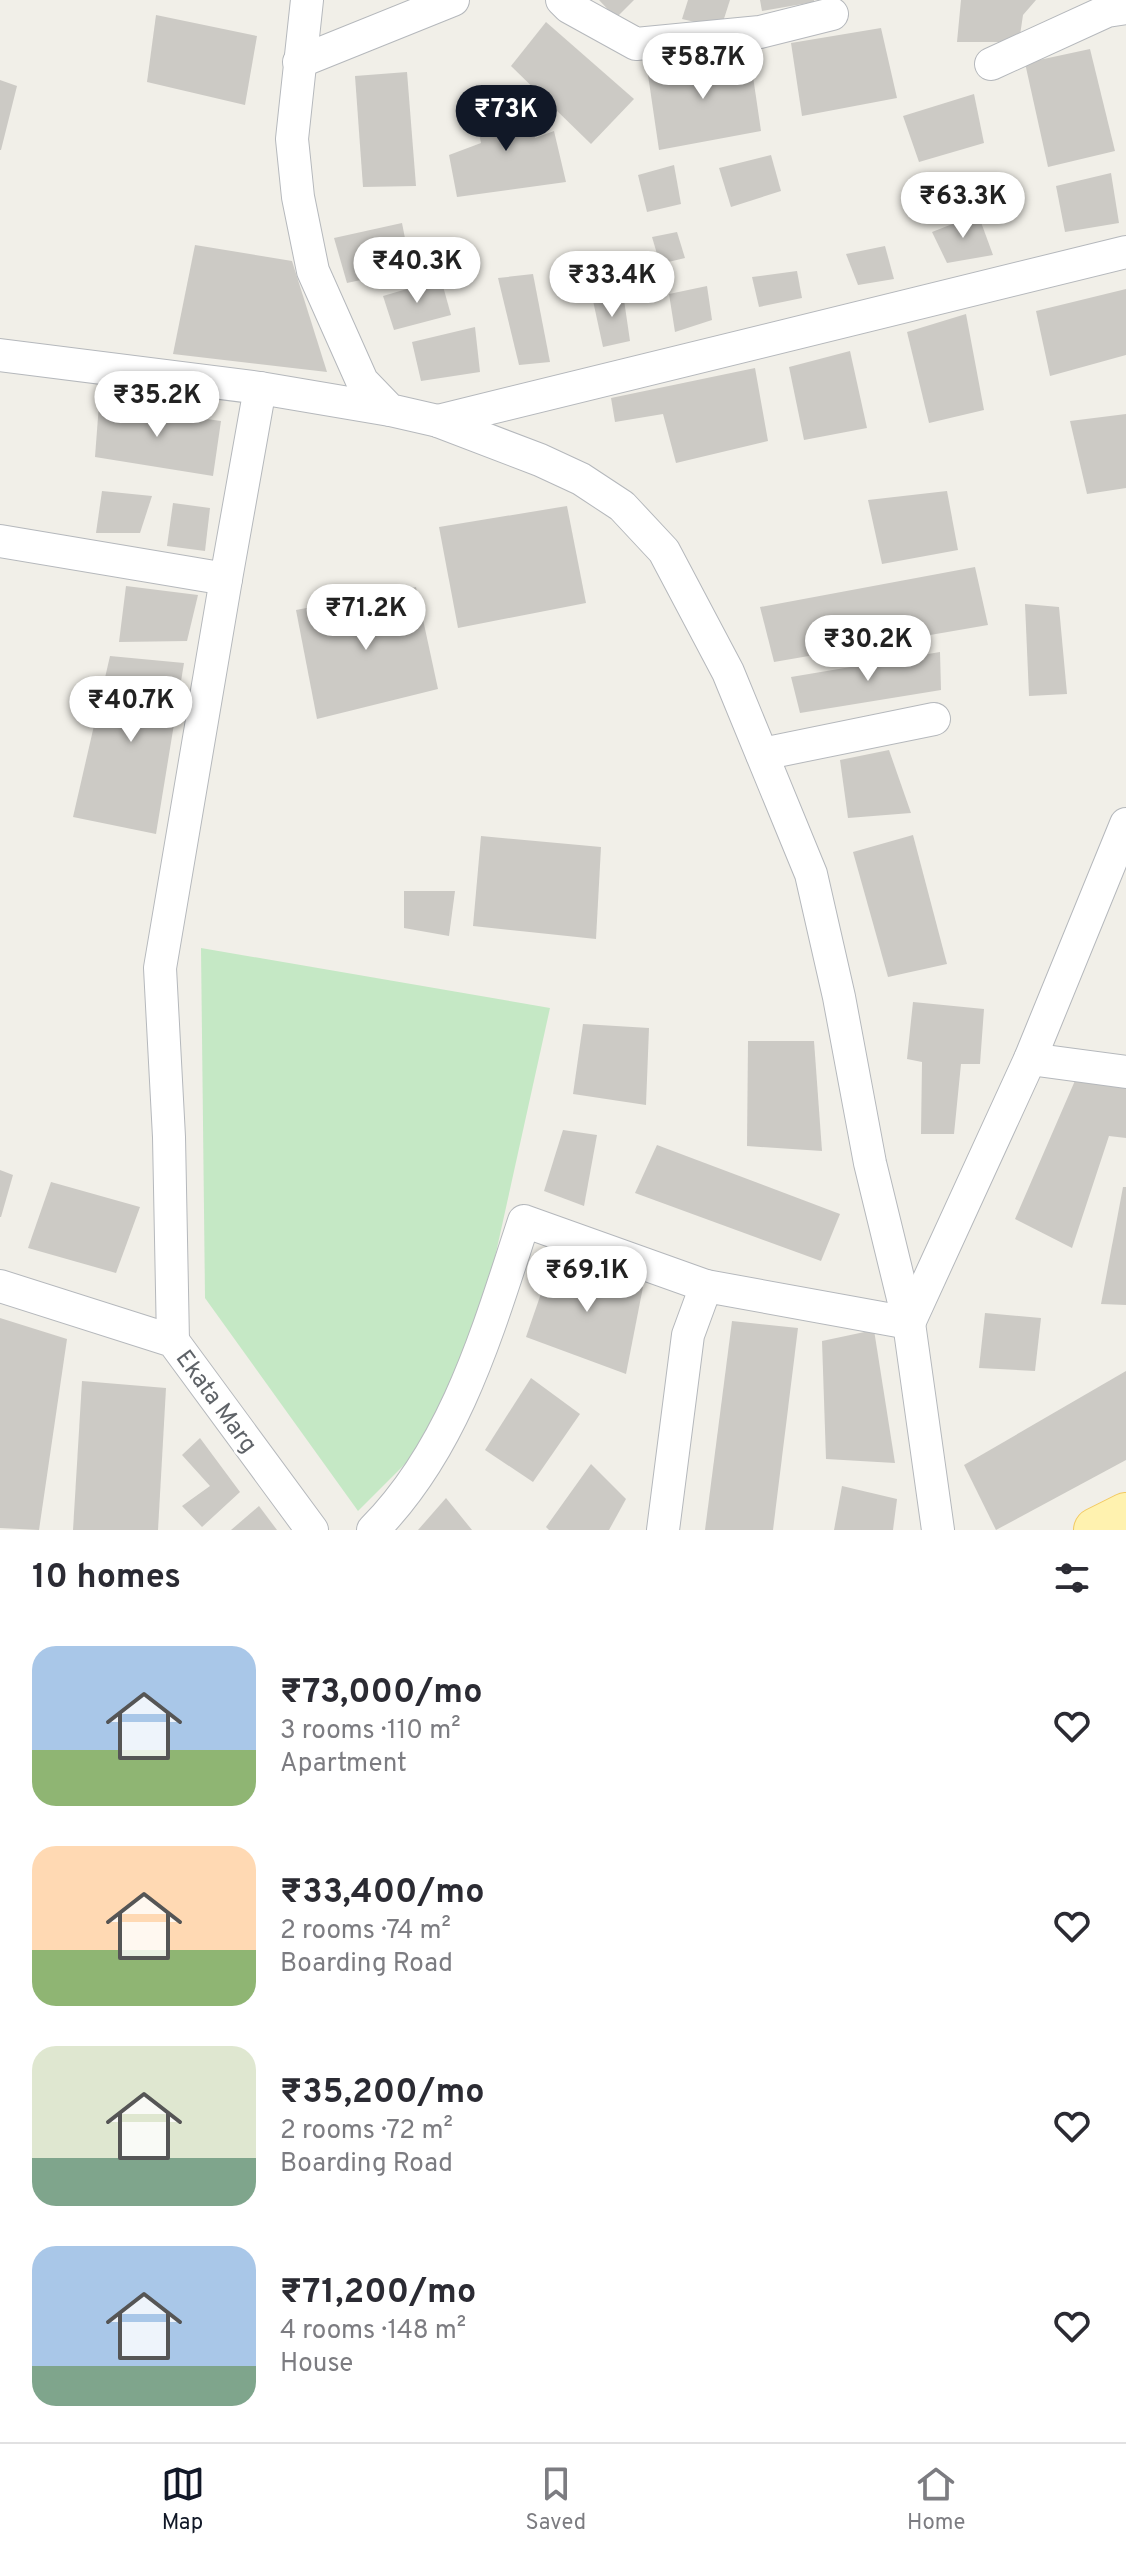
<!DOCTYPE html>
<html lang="en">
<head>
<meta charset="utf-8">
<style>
	:root { --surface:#fff; --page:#f2f2f3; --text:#2b2b33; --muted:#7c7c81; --line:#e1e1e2; --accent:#111827 }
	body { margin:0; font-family:Overpass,sans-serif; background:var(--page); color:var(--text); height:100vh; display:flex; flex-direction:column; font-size:30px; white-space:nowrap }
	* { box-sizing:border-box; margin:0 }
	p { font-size:26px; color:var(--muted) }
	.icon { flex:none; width:44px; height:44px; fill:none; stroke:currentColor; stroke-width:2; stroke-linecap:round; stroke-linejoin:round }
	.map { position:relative; height:1530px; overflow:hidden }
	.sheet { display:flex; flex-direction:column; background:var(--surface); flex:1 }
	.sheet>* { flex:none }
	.price { position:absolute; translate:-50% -68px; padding:0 18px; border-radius:28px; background:#fff; color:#222; font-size:26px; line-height:52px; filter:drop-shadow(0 2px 4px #0008) }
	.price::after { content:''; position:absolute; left:50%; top:48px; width:24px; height:18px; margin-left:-12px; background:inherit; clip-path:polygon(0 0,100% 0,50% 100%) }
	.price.active { background:var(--accent); color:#fff }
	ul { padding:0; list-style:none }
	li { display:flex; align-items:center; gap:24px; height:200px; padding:0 32px }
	li span { display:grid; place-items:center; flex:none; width:224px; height:160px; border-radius:24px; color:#555 }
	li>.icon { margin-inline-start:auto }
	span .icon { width:96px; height:96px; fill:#fffc; stroke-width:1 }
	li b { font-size:34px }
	h2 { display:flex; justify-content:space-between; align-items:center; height:96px; padding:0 32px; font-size:34px }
	.tab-bar { display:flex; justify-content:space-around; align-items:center; height:112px; border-top:2px solid var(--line); background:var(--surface); font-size:22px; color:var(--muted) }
	.tab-bar a { display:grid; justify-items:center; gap:4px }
	.tab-bar .active { color:var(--accent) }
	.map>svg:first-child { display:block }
	.green { fill:#c5e8c5 }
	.building { fill:#cccac5 }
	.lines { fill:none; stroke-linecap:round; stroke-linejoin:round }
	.minor-casing { stroke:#b5b8bc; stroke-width:34 }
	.primary-casing { stroke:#f2c960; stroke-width:46 }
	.minor { stroke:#fff; stroke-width:32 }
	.primary { stroke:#fff2af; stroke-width:44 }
	.labels { text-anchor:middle; stroke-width:6; stroke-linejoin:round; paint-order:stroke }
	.street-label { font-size:24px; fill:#5f6368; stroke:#fff }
</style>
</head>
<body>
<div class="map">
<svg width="1126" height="1530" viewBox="0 0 1126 1530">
	<rect width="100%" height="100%" fill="#f1efe8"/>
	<path class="green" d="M201 948 550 1008 480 1325 413 1456 358 1511 205 1298Z"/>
	<g class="building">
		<path d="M599 0H634L616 18Z"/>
		<path d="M688 0H730L721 28 682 19Z"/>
		<path d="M760 0H814V2L762 11Z"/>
		<path d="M961 0H1036L1023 15 1019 42H957Z"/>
		<path d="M156 15 257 36 245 105 147 82Z"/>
		<path d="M546 22 634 99 591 144 511 66Z"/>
		<path d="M881 28 897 98 802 116 791 43Z"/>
		<path d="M1090 49 1115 151 1048 167 1025 63Z"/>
		<path d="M750 56 761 131 659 150 647 68Z"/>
		<path d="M407 72 416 186 363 187 355 76Z"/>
		<path d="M0 80 17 86 1 150H0Z"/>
		<path d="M974 94 984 143 919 162 903 116Z"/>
		<path d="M527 98 535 138 554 131 566 182 457 197 449 155 481 143 473 104Z"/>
		<path d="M771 155 781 191 731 207 719 168Z"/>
		<path d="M674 165 681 204 647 212 638 175Z"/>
		<path d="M1111 173 1119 223 1065 232 1056 186Z"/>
		<path d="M978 214 993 255 947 263 932 232Z"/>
		<path d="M402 223 411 269 347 283 334 238Z"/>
		<path d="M677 232 685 258 660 264 652 237Z"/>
		<path d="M195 245 292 261 327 372 173 354Z"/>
		<path d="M885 246 894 279 858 285 846 254Z"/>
		<path d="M797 271 802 298 759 307 752 277Z"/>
		<path d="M533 274 550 362 519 365 498 278Z"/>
		<path d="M441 279 451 315 394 330 383 296Z"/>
		<path d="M707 286 712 320 675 332 669 294Z"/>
		<path d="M1126 289V355L1050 376 1036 311Z"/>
		<path d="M623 293 630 341 603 347 592 296Z"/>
		<path d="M966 314 984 410 929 423 907 332Z"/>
		<path d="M475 327 480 372 421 381 412 342Z"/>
		<path d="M850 351 867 428 804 440 789 367Z"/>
		<path d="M755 368 768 441 676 463 663 414 615 422 611 398Z"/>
		<path d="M99 404 221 421 213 476 95 457Z"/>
		<path d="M1126 414V488L1087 494 1070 421Z"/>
		<path d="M102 491 152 496 140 533H96Z"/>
		<path d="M947 491 958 550 882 564 868 500Z"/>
		<path d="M173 503 210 508 205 551 167 546Z"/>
		<path d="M567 506 586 603 458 628 439 527Z"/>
		<path d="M975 567 988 625 774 662 760 607Z"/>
		<path d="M126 586 198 595 187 641 119 642Z"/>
		<path d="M416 587 438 689 317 719 296 610Z"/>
		<path d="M1025 604 1059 607 1067 694 1029 696Z"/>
		<path d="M940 652 941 690 800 713 791 677Z"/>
		<path d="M110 656 184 663 156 834 73 817Z"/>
		<path d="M889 750 911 813 848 818 840 760Z"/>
		<path d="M913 835 947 964 888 977 853 852Z"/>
		<path d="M481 836 601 847 596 939 473 926Z"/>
		<path d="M404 891H455L449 936 404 928Z"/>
		<path d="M913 1002 984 1009 980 1064H961L954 1134H921L922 1062 907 1059Z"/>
		<path d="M583 1024 649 1028 646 1105 573 1094Z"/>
		<path d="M748 1041H814L822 1151 747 1146Z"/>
		<path d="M1077 1076 1126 1083V1138L1109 1136 1072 1248 1015 1219Z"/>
		<path d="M563 1130 597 1135 584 1206 544 1191Z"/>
		<path d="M657 1145 840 1214 821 1261 635 1193Z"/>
		<path d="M0 1170 13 1175 1 1217H0Z"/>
		<path d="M51 1182 140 1207 116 1273 28 1248Z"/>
		<path d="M1123 1187H1126V1305L1101 1304Z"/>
		<path d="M555 1253 643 1287 626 1374 526 1337Z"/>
		<path d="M985 1313 1041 1318 1035 1371 979 1368Z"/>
		<path d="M0 1318 67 1339 39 1530 0 1528Z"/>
		<path d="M732 1321 798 1328 773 1530H705Z"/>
		<path d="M874 1330 895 1463 826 1459 822 1341Z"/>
		<path d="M1126 1371V1460L996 1530 964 1465Z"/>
		<path d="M531 1378 580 1414 533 1482 485 1450Z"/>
		<path d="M82 1381 166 1388 158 1530H73Z"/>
		<path d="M200 1438 240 1492 202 1527 182 1506 210 1486 182 1455Z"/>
		<path d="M591 1464 626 1499 609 1530H549L546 1527Z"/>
		<path d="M842 1486 897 1499 893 1530H834Z"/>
		<path d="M446 1498 472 1530H418Z"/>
		<path d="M259 1506 277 1530H231Z"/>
	</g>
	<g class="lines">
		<defs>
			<g id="minor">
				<path d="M307 0 292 139 298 197 313 271 362 381 390 410 438 421 540 460 581 479 622 506 664 551 728 672 811 874 839 997 870 1163 909 1323 938 1530"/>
				<path d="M562 0 569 7 636 44 760 32 832 14"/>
				<path d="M299 62 453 0"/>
				<path d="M991 64 1107 11 1126 8"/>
				<path d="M0 355 260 388 390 410"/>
				<path d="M438 421 1126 252"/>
				<path d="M0 541 226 579"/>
				<path d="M762 754 934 719"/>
				<path d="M1030 1059 1126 1072"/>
				<path d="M0 1286 173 1341 312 1530"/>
				<path d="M173 1341 169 1137 160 968 226 579 260 388"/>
				<path d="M373 1530C456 1446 488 1330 524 1221L706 1286"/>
				<path d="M663 1530 688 1335 706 1286 909 1323 1030 1059 1126 824"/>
			</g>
			<path id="primary" d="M1096 1530 1126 1515"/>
		</defs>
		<use href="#minor" class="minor-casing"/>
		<use href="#primary" class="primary-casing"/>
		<use href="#minor" class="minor"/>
		<use href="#primary" class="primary"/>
	</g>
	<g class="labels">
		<g class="street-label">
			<text transform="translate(217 1401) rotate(54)" y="8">Ekata Marg</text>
		</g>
	</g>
</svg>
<b class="price" style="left:703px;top:101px">₹58.7K</b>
<b class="price active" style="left:506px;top:153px">₹73K</b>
<b class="price" style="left:963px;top:240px">₹63.3K</b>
<b class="price" style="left:417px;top:305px">₹40.3K</b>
<b class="price" style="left:612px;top:319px">₹33.4K</b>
<b class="price" style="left:157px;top:439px">₹35.2K</b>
<b class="price" style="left:366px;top:652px">₹71.2K</b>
<b class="price" style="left:868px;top:683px">₹30.2K</b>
<b class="price" style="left:131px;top:744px">₹40.7K</b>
<b class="price" style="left:587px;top:1314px">₹69.1K</b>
</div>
<section class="sheet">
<h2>10 homes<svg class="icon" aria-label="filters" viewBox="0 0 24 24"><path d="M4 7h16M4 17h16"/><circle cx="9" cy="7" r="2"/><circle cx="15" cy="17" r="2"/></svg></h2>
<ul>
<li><span style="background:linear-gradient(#a9c7e8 65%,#8fb573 0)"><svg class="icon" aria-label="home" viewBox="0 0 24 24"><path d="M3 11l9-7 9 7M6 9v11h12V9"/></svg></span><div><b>₹73,000/mo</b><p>3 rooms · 110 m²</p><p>Apartment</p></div><svg class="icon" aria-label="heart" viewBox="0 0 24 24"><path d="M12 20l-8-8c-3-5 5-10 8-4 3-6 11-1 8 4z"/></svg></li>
<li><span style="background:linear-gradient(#ffd9b3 65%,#8fb573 0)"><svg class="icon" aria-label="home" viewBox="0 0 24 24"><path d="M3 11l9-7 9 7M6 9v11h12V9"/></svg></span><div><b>₹33,400/mo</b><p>2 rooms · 74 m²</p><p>Boarding Road</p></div><svg class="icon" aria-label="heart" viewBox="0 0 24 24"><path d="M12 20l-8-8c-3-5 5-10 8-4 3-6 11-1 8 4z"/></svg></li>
<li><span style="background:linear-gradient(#dfe7d0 70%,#7fa58c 0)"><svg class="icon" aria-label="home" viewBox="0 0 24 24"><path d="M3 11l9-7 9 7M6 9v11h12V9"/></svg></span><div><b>₹35,200/mo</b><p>2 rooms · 72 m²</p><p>Boarding Road</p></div><svg class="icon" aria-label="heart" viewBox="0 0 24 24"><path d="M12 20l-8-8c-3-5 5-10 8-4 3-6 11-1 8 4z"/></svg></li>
<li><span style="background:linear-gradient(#a9c7e8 75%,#7fa58c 0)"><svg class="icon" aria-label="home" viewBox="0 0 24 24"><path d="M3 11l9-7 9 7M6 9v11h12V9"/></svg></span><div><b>₹71,200/mo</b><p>4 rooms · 148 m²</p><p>House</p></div><svg class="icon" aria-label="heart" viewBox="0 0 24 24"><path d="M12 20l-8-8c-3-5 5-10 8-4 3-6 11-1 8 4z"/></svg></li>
</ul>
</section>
<nav class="tab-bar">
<a class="active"><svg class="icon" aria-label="map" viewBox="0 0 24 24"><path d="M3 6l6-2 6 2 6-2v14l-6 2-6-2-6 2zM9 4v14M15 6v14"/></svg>Map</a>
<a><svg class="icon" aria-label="saved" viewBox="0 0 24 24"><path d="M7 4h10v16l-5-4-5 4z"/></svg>Saved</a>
<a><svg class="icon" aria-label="home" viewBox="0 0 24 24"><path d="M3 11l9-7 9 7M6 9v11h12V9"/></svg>Home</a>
</nav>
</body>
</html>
